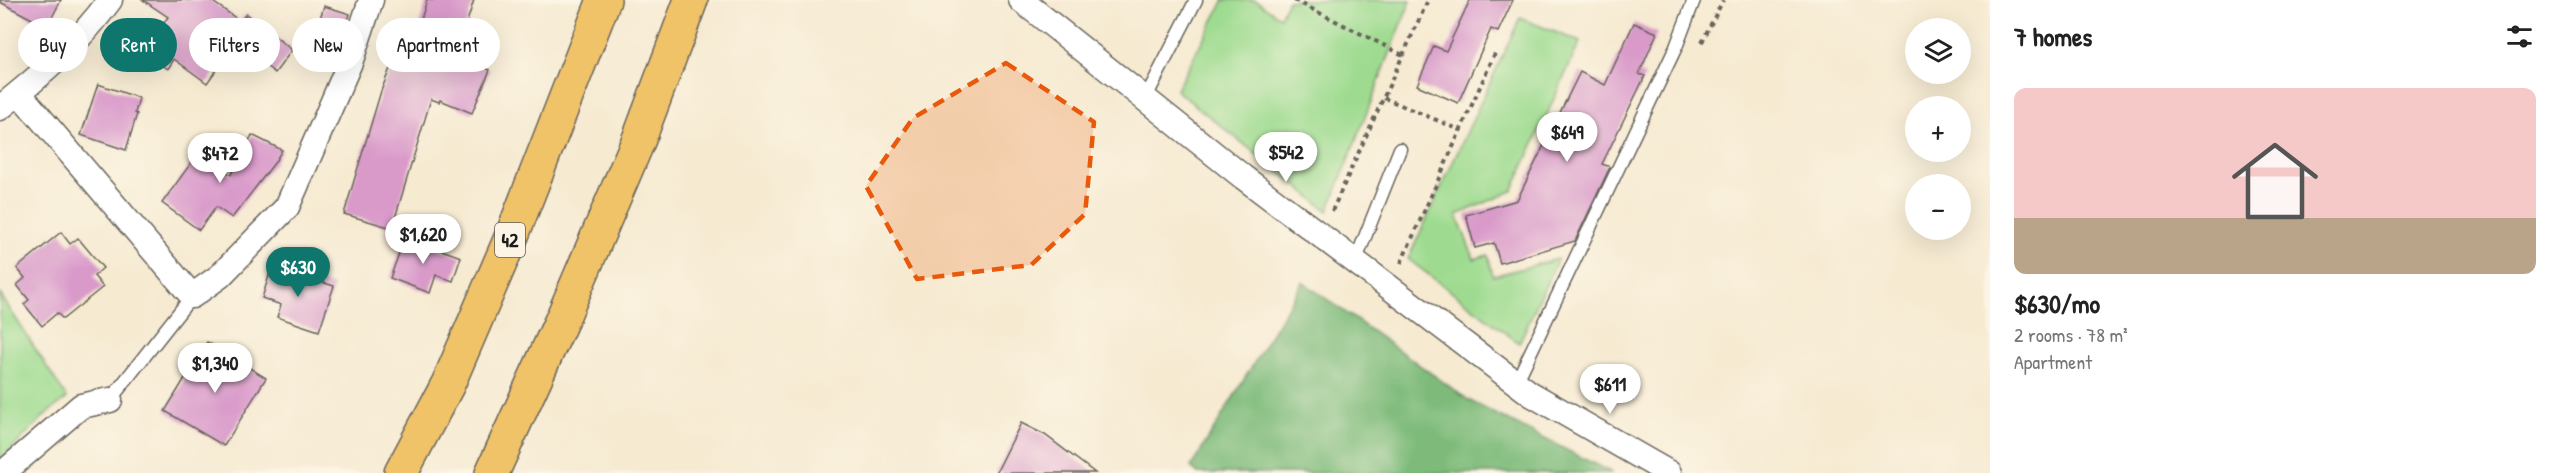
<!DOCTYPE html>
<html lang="en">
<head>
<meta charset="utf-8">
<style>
	:root { --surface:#fff; --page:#f2f2f2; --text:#222; --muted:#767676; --accent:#0f766e }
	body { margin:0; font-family:"Patrick Hand",sans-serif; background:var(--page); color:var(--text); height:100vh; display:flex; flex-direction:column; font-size:22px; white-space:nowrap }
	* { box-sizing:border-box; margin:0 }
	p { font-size:20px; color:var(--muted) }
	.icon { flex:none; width:33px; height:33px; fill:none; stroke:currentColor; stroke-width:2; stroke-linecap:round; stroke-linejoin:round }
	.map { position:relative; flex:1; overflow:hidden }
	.sheet { display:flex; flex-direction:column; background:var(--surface); width:570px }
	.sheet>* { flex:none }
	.hud { position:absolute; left:18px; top:18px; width:570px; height:54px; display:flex; gap:12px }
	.buttons { position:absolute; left:1905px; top:18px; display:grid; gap:12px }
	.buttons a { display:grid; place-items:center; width:66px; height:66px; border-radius:50%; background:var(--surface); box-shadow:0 6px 24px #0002; font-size:30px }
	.price { position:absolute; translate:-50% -51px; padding:0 14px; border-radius:21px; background:#fff; color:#222; font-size:20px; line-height:39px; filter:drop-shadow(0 2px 3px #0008) }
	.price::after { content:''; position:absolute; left:50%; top:36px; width:18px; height:14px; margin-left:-9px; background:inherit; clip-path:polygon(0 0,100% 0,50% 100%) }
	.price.on { background:var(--accent); color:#fff }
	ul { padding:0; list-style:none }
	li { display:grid; align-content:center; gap:12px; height:318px; padding:0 24px }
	li span { display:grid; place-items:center; height:186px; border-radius:12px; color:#555 }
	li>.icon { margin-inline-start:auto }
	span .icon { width:108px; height:108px; fill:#fffc; stroke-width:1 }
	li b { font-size:26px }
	h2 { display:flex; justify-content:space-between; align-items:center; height:72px; padding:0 24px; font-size:26px }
	.chip { padding:0 21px; border-radius:27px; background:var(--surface); box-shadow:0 6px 24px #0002; font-size:21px; line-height:54px }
	.chip.on { background:var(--accent); color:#fff }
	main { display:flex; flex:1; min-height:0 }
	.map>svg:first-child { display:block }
	.green { fill:#9edb90; stroke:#5d7c56; stroke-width:1.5 }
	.forest { fill:#7ebb7a; stroke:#4d6c4b; stroke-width:1.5 }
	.building { fill:#d99aca }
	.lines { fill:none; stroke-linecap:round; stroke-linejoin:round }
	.lane-casing { stroke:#68645b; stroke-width:15 }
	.street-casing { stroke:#68645b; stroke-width:27 }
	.highway-casing { stroke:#68645b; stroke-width:36 }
	.path { stroke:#68645b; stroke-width:4; stroke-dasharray:4.5 4.5; stroke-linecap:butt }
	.lane { stroke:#fff; stroke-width:12 }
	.street { stroke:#fff; stroke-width:24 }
	.highway { stroke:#f1c369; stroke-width:33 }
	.marked { fill:#e8590c; fill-opacity:0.2; stroke:#e8590c; stroke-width:4.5; stroke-dasharray:12 8; stroke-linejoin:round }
	.labels { text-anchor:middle; stroke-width:4.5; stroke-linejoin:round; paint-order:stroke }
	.shield { fill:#fcf5e5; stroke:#5f5d58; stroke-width:1.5 }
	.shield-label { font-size:20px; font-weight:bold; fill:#1c1c1c }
</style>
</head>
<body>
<main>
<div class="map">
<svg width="1990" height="473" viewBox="0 0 1990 473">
	<rect width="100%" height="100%" fill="#fcf5e5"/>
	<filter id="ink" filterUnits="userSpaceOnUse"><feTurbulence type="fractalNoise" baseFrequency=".0167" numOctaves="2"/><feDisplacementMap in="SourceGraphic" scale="12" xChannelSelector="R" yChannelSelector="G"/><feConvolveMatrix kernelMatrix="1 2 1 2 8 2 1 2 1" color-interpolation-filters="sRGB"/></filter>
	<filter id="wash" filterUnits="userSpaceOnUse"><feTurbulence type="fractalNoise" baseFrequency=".008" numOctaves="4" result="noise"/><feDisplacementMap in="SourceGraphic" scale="24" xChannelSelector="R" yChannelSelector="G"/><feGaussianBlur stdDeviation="1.35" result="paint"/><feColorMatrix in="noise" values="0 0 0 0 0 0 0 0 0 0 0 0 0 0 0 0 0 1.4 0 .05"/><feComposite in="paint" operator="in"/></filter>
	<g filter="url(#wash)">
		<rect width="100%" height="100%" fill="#f6ead1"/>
		<g class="green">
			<path d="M1224 0H1255L1280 17 1288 0H1411L1328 211 1176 90Z"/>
			<path d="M1520 18 1580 42 1512 191 1457 215 1474 259 1488 255 1493 276 1558 259 1519 343 1408 259Z"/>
			<path d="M0 294 67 398 46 414 0 461Z"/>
		</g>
		<path class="forest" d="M1303 282 1470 401 1612 473H1198L1191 467Z"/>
		<g id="blocks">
			<g class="building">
				<path d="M0 0H61L47 27 0 2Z"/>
				<path d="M143 0H210L240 21 246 14 292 50 275 73 236 42 207 83 174 59 168 69 143 52 168 17Z"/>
				<path d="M427 0H474L456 56 490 70 472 113 440 100 439 102 431 99 392 228 344 214 381 91 401 41 413 46Z"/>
				<path d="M1470 0H1513L1498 32 1491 29 1458 103 1417 85 1434 46 1446 51Z"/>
				<path d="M324 6 350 14 339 48 313 40Z"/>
				<path d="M1634 23 1657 33 1639 74 1645 76 1602 164 1610 167 1575 241 1500 263 1494 243 1475 248 1466 215 1517 200 1580 72 1605 85Z"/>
				<path d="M98 84 139 98 135 113 137 114 126 150 81 135Z"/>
				<path d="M252 135 282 150 275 162 232 218 216 207 199 230 162 203 199 152 231 175Z"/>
				<path d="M61 232 70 244 78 238 103 268 94 276 103 287 63 319 57 313 42 326 24 304 29 300 17 285 25 278 17 268Z"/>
				<path d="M405 237 461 257 453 281 436 275 430 293 390 278Z"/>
				<path d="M272 266 334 286 319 331 277 317 281 305 262 298Z"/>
				<path d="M207 342 266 378 224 446 165 411Z"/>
				<path d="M1021 423 1045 435 1095 473H996Z"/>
			</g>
		</g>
	</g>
	<g filter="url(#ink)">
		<use href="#blocks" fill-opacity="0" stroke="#68645b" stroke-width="1.5"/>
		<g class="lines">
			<defs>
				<g id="lane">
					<path d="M1145 99 1196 0"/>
					<path d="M1355 262 1400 149"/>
					<path d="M1516 383 1676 47 1694 0"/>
					<path d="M110 400 192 296"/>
				</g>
				<g id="street">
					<path d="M1021 0 1243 177 1531 394 1669 473"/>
					<path d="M19 93 192 296 220 276 287 207 351 60 371 0"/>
					<path d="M0 108C40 76 80 42 110 0"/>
					<path d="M3 473 81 406 110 400"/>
				</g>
				<g id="highway">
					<path d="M401 473 448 384 513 233 604 0"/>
					<path d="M492 473 563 317 639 139 691 0"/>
				</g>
			</defs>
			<use href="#lane" class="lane-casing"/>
			<use href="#street" class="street-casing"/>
			<use href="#highway" class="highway-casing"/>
			<g class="path">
				<path d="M1294 0 1403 55"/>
				<path d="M1702 42 1723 0"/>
				<path d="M1384 98 1460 130"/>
				<path d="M1332 211 1428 0"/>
				<path d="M1401 263 1496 51"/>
			</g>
			<use href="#lane" class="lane"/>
			<use href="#street" class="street"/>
			<use href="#highway" class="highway"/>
		</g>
	</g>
	<path class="marked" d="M1006 63 1094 122 1085 214 1031 265 917 279 866 186 913 118Z"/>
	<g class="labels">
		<rect class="shield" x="495" y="223" width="30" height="34" rx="4.5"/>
		<g class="shield-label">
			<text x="510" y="247">42</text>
		</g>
	</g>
</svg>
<div class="buttons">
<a><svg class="icon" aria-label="layers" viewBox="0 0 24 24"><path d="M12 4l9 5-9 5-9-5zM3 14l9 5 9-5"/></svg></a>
<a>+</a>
<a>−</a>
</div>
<b class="price" style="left:1567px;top:163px">$649</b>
<b class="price" style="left:1286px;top:183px">$542</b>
<b class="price" style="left:220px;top:184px">$472</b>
<b class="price" style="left:423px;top:265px">$1,620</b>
<b class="price on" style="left:298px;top:298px">$630</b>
<b class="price" style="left:215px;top:394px">$1,340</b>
<b class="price" style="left:1610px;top:415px">$611</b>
<div class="hud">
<a class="chip">Buy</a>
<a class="chip on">Rent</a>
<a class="chip">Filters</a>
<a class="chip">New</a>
<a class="chip">Apartment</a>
</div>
</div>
<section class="sheet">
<h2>7 homes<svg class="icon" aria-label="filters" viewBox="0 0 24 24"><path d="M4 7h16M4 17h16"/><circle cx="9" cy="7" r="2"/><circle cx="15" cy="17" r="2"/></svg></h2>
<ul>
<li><span style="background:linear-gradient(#f6c9c9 70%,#b9a48a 0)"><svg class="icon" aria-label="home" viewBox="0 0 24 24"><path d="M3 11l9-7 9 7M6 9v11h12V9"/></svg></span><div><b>$630/mo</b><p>2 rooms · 78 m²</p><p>Apartment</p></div></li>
</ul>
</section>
</main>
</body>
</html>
